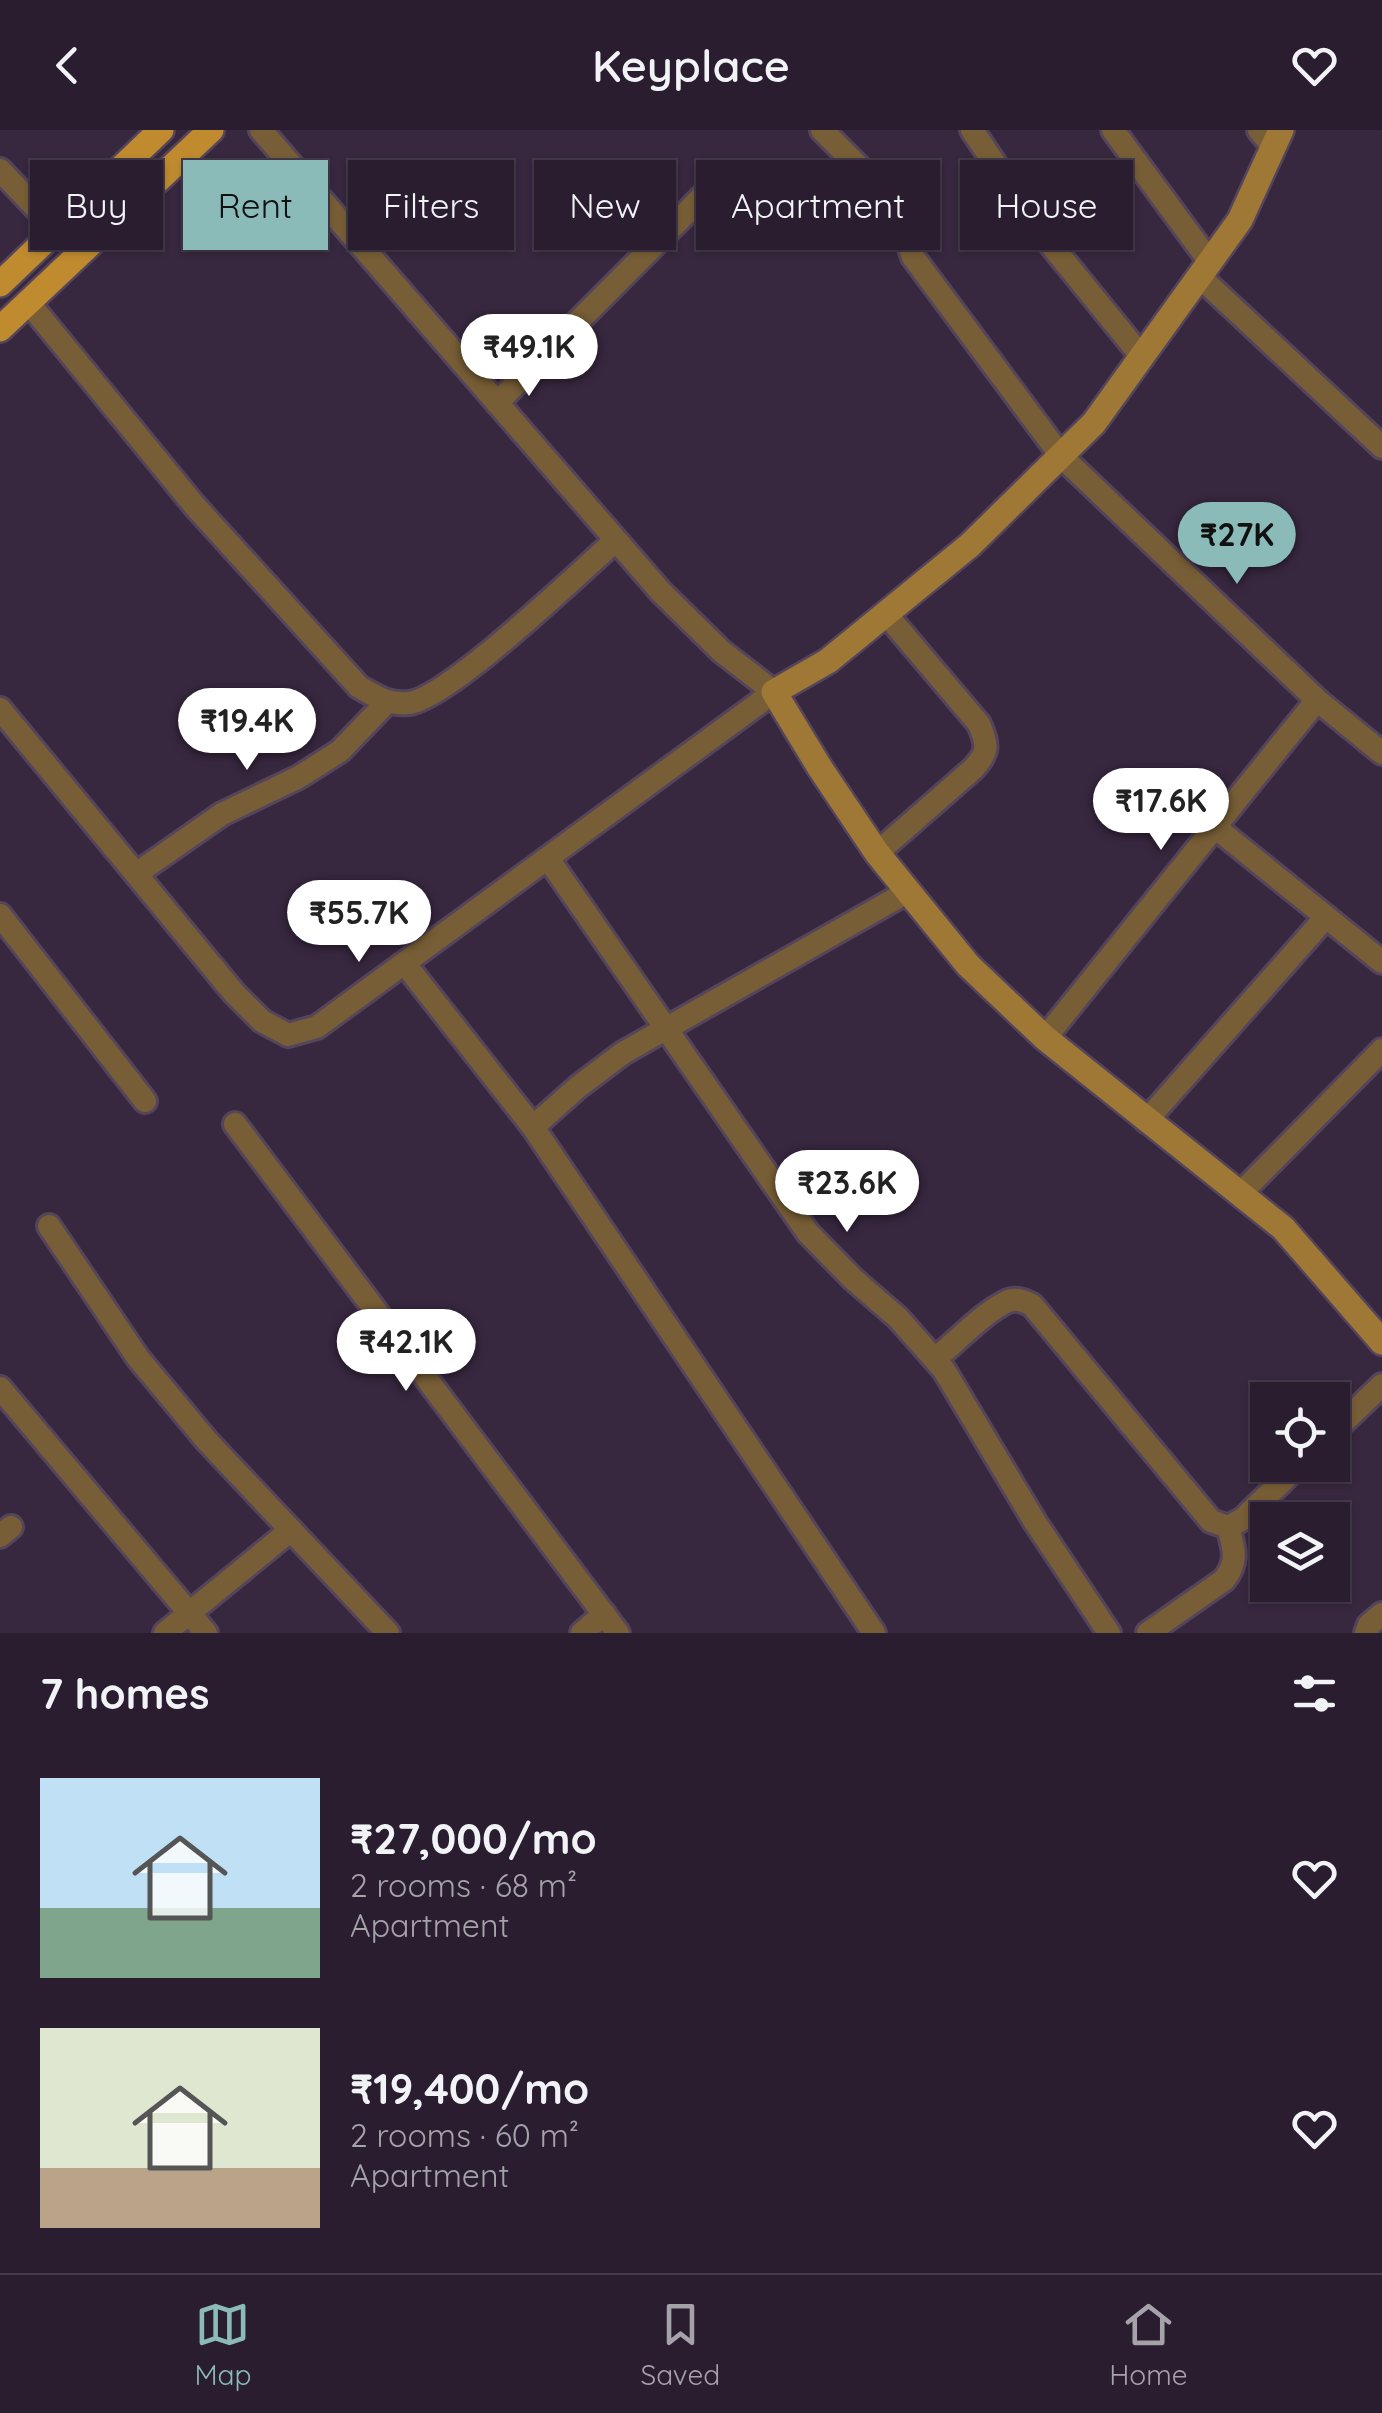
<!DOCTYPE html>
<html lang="en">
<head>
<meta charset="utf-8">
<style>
	:root { --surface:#291d2f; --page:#352a3b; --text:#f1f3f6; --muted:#a5a2aa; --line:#453b4b; --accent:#8bbbb9 }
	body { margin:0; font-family:Quicksand,sans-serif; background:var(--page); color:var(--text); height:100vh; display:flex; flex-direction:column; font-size:38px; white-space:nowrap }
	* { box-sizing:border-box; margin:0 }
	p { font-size:32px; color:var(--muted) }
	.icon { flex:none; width:55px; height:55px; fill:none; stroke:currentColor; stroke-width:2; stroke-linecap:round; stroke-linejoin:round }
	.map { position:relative; height:1503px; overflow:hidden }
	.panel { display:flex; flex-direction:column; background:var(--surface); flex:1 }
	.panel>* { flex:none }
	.banner { position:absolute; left:30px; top:30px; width:1322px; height:90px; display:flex; gap:20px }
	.fabs { position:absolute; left:1250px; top:1252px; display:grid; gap:20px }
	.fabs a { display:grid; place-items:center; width:100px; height:100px; border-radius:0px; background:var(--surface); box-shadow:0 2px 8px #0004,0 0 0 2px var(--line); font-size:50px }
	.price { position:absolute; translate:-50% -85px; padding:0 22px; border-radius:35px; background:#fff; color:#222; font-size:32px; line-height:65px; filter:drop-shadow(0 2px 5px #0008) }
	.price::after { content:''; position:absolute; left:50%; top:60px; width:30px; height:22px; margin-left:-15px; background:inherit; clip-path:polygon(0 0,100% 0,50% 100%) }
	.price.on { background:var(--accent); color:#111 }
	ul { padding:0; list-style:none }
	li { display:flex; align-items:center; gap:30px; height:250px; padding:0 40px }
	li span { display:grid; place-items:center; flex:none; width:280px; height:200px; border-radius:0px; color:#555 }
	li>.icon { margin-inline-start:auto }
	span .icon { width:120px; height:120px; fill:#fffc; stroke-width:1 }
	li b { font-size:42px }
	h2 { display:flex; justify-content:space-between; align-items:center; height:120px; padding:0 40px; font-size:42px }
	.chip { padding:0 35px; border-radius:0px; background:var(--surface); box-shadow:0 2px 8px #0004,0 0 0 2px var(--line); font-size:35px; line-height:90px }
	.chip.on { background:var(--accent); color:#111 }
	header { display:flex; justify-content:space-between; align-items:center; height:130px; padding:0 40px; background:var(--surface); font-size:45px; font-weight:600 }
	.tab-bar { display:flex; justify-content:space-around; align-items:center; height:140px; border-top:2px solid var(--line); background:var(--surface); font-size:28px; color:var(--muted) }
	.tab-bar a { display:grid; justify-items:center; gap:5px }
	.tab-bar .on { color:var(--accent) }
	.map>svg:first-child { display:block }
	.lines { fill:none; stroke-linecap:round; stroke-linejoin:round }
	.street-casing { stroke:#54455b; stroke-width:28 }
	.secondary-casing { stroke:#54455b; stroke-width:30 }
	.primary-casing { stroke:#54455b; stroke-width:30 }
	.street { stroke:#785e36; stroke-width:22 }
	.secondary { stroke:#a07835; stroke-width:25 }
	.primary { stroke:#c08b2f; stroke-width:25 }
</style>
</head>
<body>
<header><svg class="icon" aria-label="back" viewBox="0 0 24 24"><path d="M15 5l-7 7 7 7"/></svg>Keyplace<svg class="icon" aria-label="heart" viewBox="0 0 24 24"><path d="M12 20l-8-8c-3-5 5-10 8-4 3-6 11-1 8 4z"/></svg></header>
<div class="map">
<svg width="1382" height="1503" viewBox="0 0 1382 1503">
	<rect width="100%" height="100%" fill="#37273f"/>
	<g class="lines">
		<defs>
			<g id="street">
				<path d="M822 0 893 71 913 127 1061 326 1317 570 1382 623"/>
				<path d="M972 0 1043 105 1142 227"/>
				<path d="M1113 0 1210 132"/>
				<path d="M1259 0 1273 17"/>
				<path d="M0 40 56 99"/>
				<path d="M1200 147 1382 317"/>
				<path d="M28 172 194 375 359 557C377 567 388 575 409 573 449 568 579 443 615 411"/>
				<path d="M497 273 706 63"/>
				<path d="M0 579 234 863 262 891 288 905 317 897 774 562 721 521 661 462 261 0"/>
				<path d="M1216 698 1382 832"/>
				<path d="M877 723 973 639C989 622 988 615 979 594L886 484"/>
				<path d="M549 730 808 1103 853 1149 898 1188 944 1240 1035 1392 1109 1503"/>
				<path d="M136 744 222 684 299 647 340 621 386 573"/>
				<path d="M0 785 145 971"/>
				<path d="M405 834 533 997 874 1503"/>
				<path d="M1045 908 1317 570"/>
				<path d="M1146 991 1326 787"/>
				<path d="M235 994 618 1503"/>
				<path d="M533 997 578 957 623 923 909 761"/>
				<path d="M1240 1064 1382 920"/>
				<path d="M49 1096 138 1228 207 1311 388 1503"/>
				<path d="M935 1229C955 1213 985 1181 1008 1171 1017 1168 1024 1171 1032 1175L1211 1391 1228 1397 1243 1389 1299 1335"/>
				<path d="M0 1258 206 1503"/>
				<path d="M1332 1303 1382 1255"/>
				<path d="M0 1406 11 1397"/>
				<path d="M165 1503 291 1400"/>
				<path d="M582 1503 604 1484"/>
				<path d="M1148 1503 1224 1450C1239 1431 1234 1419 1228 1397"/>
				<path d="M1366 1503 1369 1495 1382 1484"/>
			</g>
			<path id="secondary" d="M1281 0 1240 90 1094 293 970 415 828 531 774 562 820 638 877 723 968 835 1045 908 1283 1098 1382 1212"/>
			<g id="primary">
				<path d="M0 154 161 0"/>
				<path d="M0 199 211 0"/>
			</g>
		</defs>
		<use href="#street" class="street-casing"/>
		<use href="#secondary" class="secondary-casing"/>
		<use href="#primary" class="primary-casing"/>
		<use href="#street" class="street"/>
		<use href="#secondary" class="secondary"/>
		<use href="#primary" class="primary"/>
	</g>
</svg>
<div class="fabs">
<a><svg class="icon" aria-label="locate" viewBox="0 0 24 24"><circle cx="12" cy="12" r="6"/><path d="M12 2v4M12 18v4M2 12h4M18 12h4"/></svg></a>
<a><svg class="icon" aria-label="layers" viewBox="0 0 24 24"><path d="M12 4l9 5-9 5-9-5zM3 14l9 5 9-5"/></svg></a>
</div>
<b class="price" style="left:529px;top:269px">₹49.1K</b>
<b class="price on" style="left:1237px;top:457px">₹27K</b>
<b class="price" style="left:247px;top:643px">₹19.4K</b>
<b class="price" style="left:1161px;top:723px">₹17.6K</b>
<b class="price" style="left:359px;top:835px">₹55.7K</b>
<b class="price" style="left:847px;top:1105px">₹23.6K</b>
<b class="price" style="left:406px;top:1264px">₹42.1K</b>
<div class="banner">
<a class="chip">Buy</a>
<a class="chip on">Rent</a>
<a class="chip">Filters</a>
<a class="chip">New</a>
<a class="chip">Apartment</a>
<a class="chip">House</a>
</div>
</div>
<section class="panel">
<h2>7 homes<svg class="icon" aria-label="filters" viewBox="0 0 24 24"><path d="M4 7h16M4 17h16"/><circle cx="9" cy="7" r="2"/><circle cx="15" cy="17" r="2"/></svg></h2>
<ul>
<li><span style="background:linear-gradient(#bfe0f5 65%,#7fa58c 0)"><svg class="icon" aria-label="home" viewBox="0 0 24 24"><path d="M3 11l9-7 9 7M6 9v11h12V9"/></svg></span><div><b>₹27,000/mo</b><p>2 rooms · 68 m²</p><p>Apartment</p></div><svg class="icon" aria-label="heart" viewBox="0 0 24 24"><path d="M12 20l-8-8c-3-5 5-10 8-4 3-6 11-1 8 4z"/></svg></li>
<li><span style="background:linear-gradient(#dfe7d0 70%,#b9a48a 0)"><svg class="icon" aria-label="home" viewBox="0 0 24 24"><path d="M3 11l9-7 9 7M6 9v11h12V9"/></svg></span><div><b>₹19,400/mo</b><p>2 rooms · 60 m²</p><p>Apartment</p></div><svg class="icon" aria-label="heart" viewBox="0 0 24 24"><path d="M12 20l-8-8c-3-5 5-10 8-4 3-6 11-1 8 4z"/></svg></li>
</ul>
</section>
<nav class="tab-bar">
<a class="on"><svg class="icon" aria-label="map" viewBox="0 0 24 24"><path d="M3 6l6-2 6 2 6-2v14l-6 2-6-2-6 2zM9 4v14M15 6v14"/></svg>Map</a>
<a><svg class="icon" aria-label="saved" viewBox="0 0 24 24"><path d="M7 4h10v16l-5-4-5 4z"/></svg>Saved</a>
<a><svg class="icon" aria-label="home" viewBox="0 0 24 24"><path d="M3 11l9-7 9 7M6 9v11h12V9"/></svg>Home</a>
</nav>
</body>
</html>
